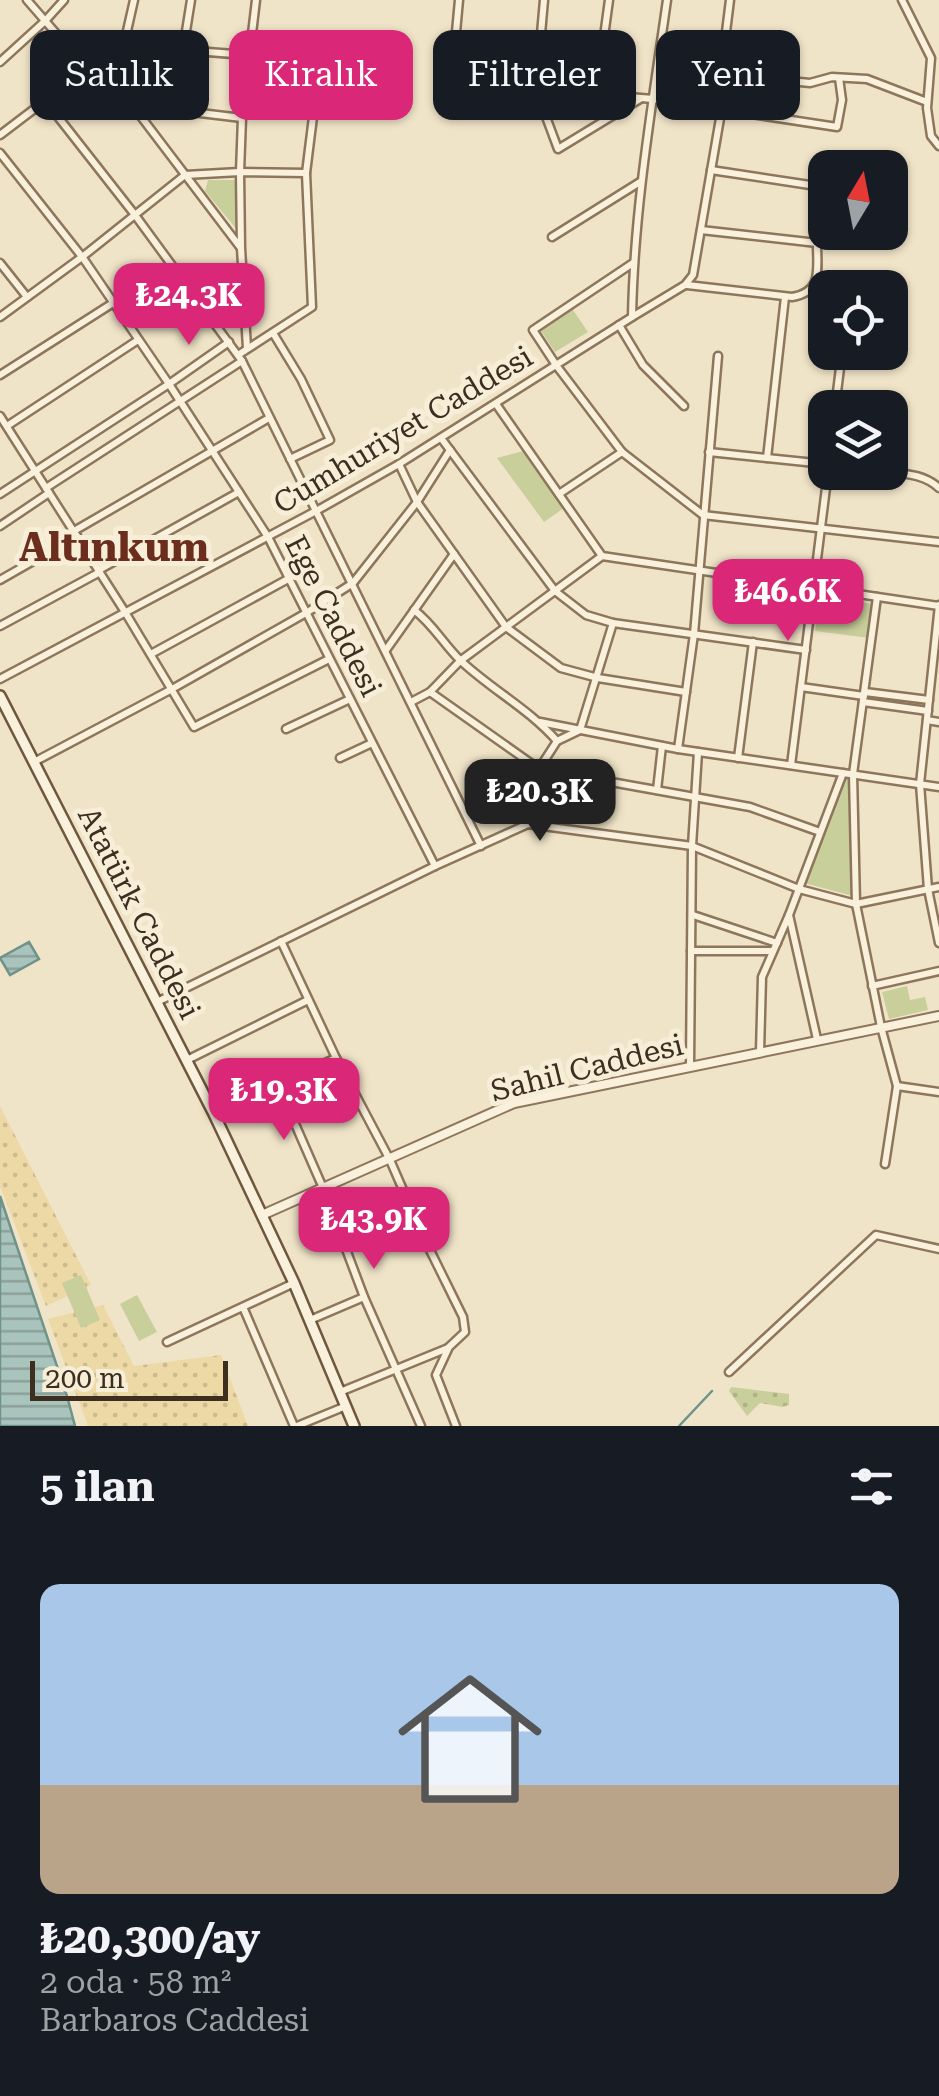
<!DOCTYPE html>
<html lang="tr">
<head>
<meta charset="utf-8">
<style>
	:root { --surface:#171b24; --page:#20242c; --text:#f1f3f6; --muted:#9ea1a6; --accent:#db2777 }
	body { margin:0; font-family:"Roboto Serif",serif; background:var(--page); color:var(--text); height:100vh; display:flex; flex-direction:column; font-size:38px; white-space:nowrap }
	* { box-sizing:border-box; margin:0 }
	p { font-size:32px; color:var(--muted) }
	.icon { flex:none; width:55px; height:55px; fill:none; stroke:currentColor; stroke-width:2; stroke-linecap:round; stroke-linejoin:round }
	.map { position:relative; height:1426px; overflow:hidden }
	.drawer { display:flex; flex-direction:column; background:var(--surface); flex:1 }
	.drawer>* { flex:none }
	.hud { position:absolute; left:30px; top:30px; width:880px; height:90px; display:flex; gap:20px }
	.needle { width:65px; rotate:10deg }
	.buttons { position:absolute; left:808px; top:150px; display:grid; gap:20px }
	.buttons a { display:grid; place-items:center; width:100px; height:100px; border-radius:20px; background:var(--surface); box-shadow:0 2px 8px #0004; font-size:50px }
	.scale { position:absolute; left:30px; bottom:25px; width:198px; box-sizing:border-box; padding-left:10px; border:5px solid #3d2e20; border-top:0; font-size:28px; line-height:35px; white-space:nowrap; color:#3d2e20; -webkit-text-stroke:8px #f7eed8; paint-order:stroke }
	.price { position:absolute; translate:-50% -85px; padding:0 22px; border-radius:20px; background:var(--accent); color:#fff; font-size:32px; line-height:65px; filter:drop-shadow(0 2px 5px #0008) }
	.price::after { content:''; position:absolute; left:50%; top:60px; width:30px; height:22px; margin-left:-15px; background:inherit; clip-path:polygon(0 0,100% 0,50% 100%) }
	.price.selected { background:#222; color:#fff }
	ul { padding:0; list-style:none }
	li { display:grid; align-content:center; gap:20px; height:530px; padding:0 40px }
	li span { display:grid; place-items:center; height:310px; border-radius:20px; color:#555 }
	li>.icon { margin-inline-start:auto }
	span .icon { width:180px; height:180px; fill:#fffc; stroke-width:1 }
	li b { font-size:42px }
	h2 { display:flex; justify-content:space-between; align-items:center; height:120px; padding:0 40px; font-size:42px }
	.chip { padding:0 35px; border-radius:20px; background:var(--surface); box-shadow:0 2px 8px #0004; font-size:35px; line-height:90px }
	.chip.selected { background:var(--accent); color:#fff }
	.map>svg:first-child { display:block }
	.grass { fill:url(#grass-dots) }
	.sand { fill:url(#sand-dots) }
	.green { fill:#c9cf9b }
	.water { fill:url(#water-rules); stroke:#6f938a; stroke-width:2.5 }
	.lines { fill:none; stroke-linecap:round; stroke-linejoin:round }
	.stream { stroke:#6f938a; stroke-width:2.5 }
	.minor-casing { stroke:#8d765c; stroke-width:11 }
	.tertiary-casing { stroke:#8d765c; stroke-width:12 }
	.secondary-casing { stroke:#6f573f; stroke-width:14 }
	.minor { stroke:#faf1dc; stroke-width:6 }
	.tertiary { stroke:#faf1dc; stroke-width:8 }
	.secondary { stroke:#faf1dc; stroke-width:9 }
	.labels { text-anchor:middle; stroke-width:10; stroke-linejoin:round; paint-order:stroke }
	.street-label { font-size:30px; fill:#3d2e20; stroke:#f7eed8 }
	.district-label { font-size:40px; font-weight:bold; fill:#6b2e1e; stroke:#f7eed8 }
</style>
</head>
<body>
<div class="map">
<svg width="939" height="1426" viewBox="0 0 939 1426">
	<defs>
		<pattern id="grass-dots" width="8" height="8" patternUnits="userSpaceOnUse" patternTransform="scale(2.5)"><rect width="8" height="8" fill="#c9cf9b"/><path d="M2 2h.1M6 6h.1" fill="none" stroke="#aeb285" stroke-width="1.8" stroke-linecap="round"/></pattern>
		<pattern id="sand-dots" width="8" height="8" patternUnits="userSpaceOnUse" patternTransform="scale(2.5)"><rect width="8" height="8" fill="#ecd9a5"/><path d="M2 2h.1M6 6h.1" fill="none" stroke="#cbbb8e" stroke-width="1.8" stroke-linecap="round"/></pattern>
		<pattern id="water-rules" width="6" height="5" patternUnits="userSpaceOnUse" patternTransform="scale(2.5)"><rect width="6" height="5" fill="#a9c4bc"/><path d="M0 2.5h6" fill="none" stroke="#8ba098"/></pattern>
	</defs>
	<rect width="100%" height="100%" fill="#f0e4c8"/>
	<path class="grass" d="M731 1387 789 1394V1405L782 1407 760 1403 747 1416 729 1391Z"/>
	<g class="sand">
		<path d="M0 1106 91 1285 46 1306 0 1186Z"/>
		<path d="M103 1305 134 1366 221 1355 248 1426H88L48 1319Z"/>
	</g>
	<g class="green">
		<path d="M208 180H238V231L205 191Z"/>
		<path d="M571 307 588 332 555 352 539 328Z"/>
		<path d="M523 451 564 508 544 522 497 458Z"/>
		<path d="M825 596 848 598 871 604 869 638 815 631 819 600Z"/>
		<path d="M842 777 849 778 853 896 804 883Z"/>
		<path d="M907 986 910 1000 925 997 928 1010 889 1019 882 992Z"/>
		<path d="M81 1275 100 1320 81 1328 62 1283Z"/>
		<path d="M137 1295 157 1332 139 1341 120 1304Z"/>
	</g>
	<g class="water">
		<path d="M29 942 39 959 10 975 0 958Z"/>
		<path d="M0 1196 67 1396 75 1426H0Z"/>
	</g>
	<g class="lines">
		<path class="stream" d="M679 1426 712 1391"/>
		<defs>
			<g id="minor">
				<path d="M27 0 87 69"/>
				<path d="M459 0 452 75 459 83 653 99 837 127 842 100 839 78"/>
				<path d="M544 0 536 90 558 149 640 99"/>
				<path d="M902 0 931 58 927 108 931 136 939 146"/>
				<path d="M121 43 183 50 320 61 306 173 312 307 238 355"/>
				<path d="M183 50 191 0"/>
				<path d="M98 60 240 247"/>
				<path d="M0 62 45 21 64 0"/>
				<path d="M728 72 739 76 810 83 832 77 867 79 927 102"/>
				<path d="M596 95 609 0"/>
				<path d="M44 99 135 215 242 361 481 846"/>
				<path d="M133 105 242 118"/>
				<path d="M0 135 121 43 127 31 134 0"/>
				<path d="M0 153 83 258 169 384 268 537 435 866"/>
				<path d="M701 230 817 243 823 187 711 170"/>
				<path d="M552 237 640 182"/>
				<path d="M0 263 27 297"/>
				<path d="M633 263 533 330 556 365 622 452 703 515 939 542"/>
				<path d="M687 285 792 297C823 292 817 269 817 243"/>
				<path d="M0 317 82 257 185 175 240 172 306 173"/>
				<path d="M632 317 685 285 693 275 728 72 724 48 730 0"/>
				<path d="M619 325 643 365 684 406"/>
				<path d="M273 333 301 379 330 440 290 459"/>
				<path d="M247 348 241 248 240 172 242 118 256 0"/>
				<path d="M0 375 113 303"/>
				<path d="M496 404 602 556 939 606"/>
				<path d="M835 408 842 352"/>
				<path d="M0 416 125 612 194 727 329 659"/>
				<path d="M7 426 138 340"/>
				<path d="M441 438 555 591 586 615 613 623 806 650"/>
				<path d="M709 452 825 464"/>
				<path d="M767 458 785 297"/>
				<path d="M399 464 417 502 506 627 561 668 598 678 686 692"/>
				<path d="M890 472C908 474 925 475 939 488"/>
				<path d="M896 472 901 418"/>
				<path d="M46 488 242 361"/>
				<path d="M0 494 169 384 229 342"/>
				<path d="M559 494 622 452"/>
				<path d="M0 526 49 493"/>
				<path d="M74 531 269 418"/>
				<path d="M99 570 239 492"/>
				<path d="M0 580 77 536"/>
				<path d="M877 597 853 774 856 904 881 1027 897 1086 885 1164"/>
				<path d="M939 605 920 784 928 889 939 943"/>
				<path d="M414 610C433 624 444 645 461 661 492 690 529 709 557 741"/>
				<path d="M0 626 100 572"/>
				<path d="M386 650 454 554"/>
				<path d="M151 654 288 579"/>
				<path d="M0 679 316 511 399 464 632 317C634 210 652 106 667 0"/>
				<path d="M801 687 864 696"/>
				<path d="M430 692 539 769 750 807 820 832"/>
				<path d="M865 692 929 700"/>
				<path d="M411 702 430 692 460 661 602 556"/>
				<path d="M863 702 928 711"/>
				<path d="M927 720 939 722"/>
				<path d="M540 722 678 749 939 787"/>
				<path d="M286 729 350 699"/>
				<path d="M678 749 694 634 718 356"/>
				<path d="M340 758 372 743"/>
				<path d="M738 758 753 642"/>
				<path d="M34 762 172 689 306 613 353 583 417 502 450 450"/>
				<path d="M791 765 828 472"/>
				<path d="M657 790 662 746"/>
				<path d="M528 824 539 769 557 741 580 730 613 623"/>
				<path d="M693 915 777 943"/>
				<path d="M789 915 817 1039"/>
				<path d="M281 941 336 1058 390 1160 423 1236 463 1317 465 1332 449 1347 436 1375 456 1426"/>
				<path d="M691 951H773"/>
				<path d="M872 986 939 971"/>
				<path d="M157 1002 435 866 528 824 692 846 799 889 856 904 939 887"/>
				<path d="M760 1052 762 977 789 915 843 773"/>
				<path d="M187 1060 308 1000"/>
				<path d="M690 1066 692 846 698 752"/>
				<path d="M278 1085 323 1188 364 1297 421 1426"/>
				<path d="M897 1086 939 1092"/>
				<path d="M214 1114 336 1058"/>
				<path d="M243 1307 294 1426"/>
				<path d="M310 1320 364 1297"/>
				<path d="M167 1342 294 1283"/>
				<path d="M729 1372 876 1235 939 1249"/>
				<path d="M340 1392 448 1348"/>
				<path d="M297 1426 346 1406"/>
			</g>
			<path id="tertiary" d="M262 1215 514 1103 939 1016"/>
			<path id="secondary" d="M0 696 214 1114 294 1283 354 1426"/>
		</defs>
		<use href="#minor" class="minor-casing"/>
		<use href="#tertiary" class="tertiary-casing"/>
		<use href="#secondary" class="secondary-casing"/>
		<use href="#minor" class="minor"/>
		<use href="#tertiary" class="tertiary"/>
		<use href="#secondary" class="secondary"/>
	</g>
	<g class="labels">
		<g class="street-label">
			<text transform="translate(403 430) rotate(-31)" y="10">Cumhuriyet Caddesi</text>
			<text transform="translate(333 616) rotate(63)" y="10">Ege Caddesi</text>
			<text transform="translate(139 913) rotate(63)" y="10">Atatürk Caddesi</text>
			<text transform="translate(587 1068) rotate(-14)" y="10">Sahil Caddesi</text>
		</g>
		<g class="district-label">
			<text x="114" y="561">Altınkum</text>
		</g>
	</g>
</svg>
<div class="buttons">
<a><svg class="needle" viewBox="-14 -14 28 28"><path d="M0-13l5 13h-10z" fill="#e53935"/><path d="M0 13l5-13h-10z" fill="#9ea1a6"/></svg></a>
<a><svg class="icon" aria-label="locate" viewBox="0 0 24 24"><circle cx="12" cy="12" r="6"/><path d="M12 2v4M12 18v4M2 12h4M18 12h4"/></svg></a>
<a><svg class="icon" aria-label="layers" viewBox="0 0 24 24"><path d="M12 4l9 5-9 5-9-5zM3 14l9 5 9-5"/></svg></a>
</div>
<div class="scale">200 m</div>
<b class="price" style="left:189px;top:348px">₺24.3K</b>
<b class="price" style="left:788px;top:644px">₺46.6K</b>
<b class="price selected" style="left:540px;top:844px">₺20.3K</b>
<b class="price" style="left:284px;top:1143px">₺19.3K</b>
<b class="price" style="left:374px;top:1272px">₺43.9K</b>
<div class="hud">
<a class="chip">Satılık</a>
<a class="chip selected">Kiralık</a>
<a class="chip">Filtreler</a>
<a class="chip">Yeni</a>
</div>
</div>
<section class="drawer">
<h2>5 ilan<svg class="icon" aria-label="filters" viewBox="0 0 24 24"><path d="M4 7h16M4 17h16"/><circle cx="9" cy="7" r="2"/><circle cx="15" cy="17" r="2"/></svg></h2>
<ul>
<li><span style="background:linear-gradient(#a9c7e8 65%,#b9a48a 0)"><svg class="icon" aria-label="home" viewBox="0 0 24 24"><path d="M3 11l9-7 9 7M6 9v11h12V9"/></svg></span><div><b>₺20,300/ay</b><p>2 oda · 58 m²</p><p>Barbaros Caddesi</p></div></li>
</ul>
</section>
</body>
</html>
